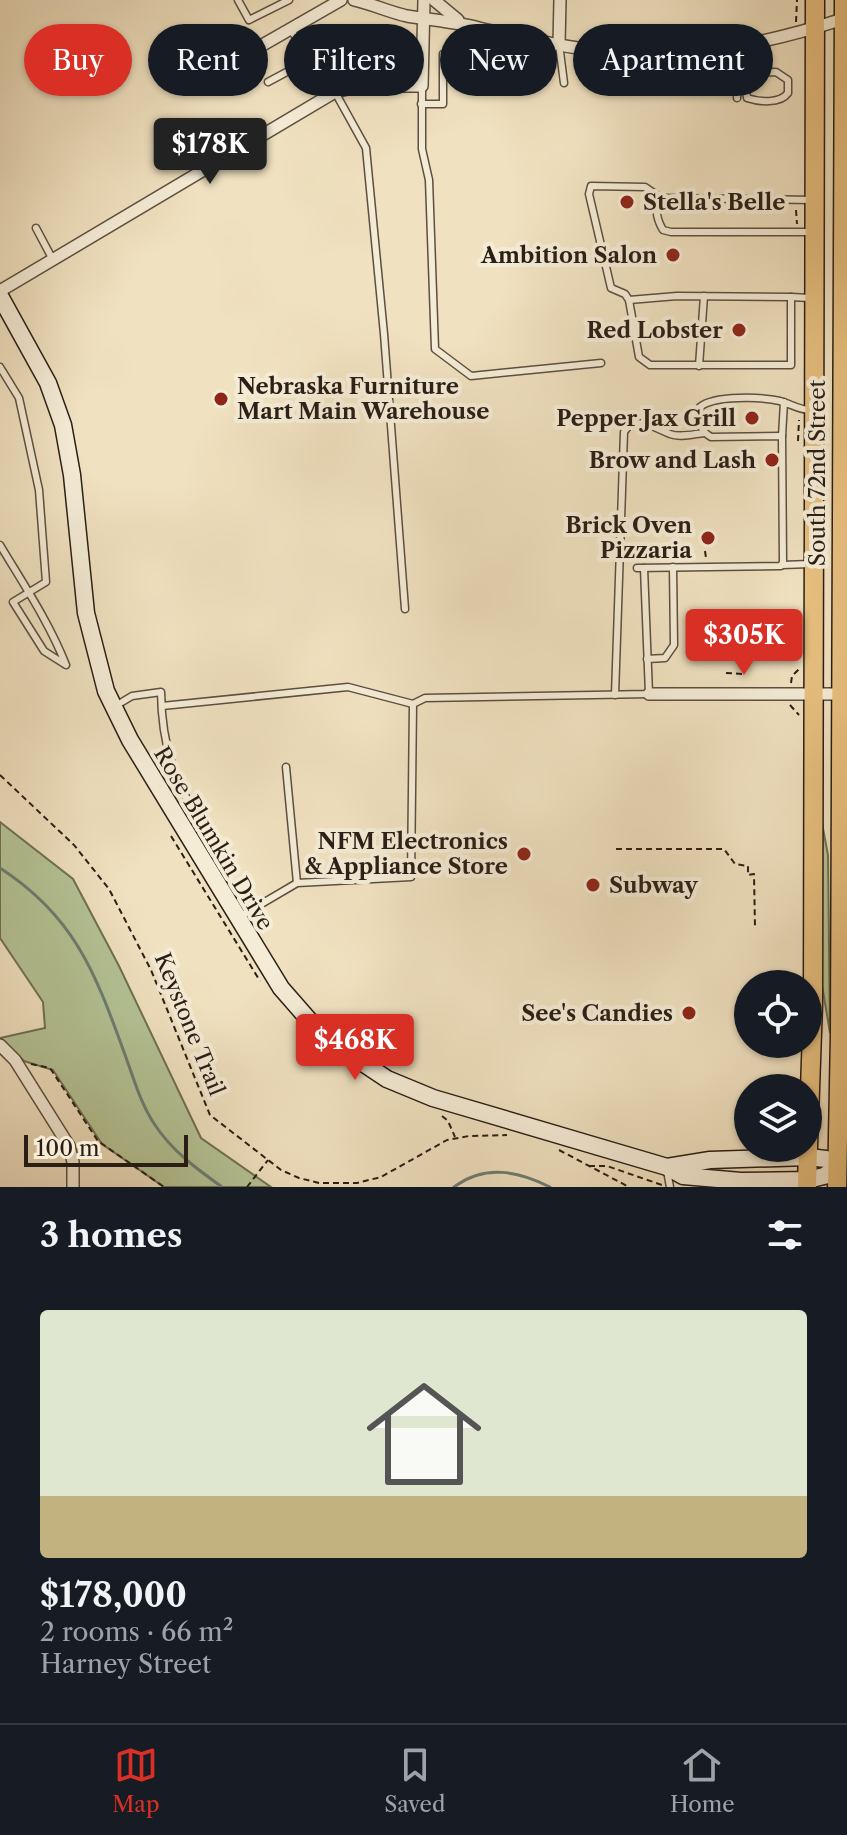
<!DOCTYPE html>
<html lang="en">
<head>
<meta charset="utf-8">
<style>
	:root { --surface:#171b24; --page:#20242c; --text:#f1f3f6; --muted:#9ea1a6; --line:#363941; --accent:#d93025 }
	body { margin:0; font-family:"Libre Caslon Text",serif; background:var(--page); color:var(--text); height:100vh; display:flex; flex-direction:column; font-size:30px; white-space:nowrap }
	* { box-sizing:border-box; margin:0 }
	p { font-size:26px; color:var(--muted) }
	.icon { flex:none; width:44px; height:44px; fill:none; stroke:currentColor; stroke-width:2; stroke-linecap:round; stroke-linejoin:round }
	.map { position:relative; height:1187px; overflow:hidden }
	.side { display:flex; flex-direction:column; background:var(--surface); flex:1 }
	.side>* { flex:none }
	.banner { position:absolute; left:24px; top:24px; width:800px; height:72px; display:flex; gap:16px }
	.buttons { position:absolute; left:734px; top:970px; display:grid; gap:16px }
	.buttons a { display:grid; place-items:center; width:88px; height:88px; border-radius:50%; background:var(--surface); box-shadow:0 2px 6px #0004; font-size:40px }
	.scale { position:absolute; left:24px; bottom:20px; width:164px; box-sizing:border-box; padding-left:8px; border:4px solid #2a1e17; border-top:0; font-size:22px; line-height:28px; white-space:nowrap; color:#2a1e17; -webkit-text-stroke:6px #f5ecd6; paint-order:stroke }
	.price { position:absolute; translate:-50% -68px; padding:0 18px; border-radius:8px; background:var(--accent); color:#fff; font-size:26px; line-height:52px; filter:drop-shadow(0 2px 4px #0008) }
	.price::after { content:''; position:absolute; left:50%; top:48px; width:24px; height:18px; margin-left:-12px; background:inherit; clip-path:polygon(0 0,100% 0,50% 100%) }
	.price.current { background:#222; color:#fff }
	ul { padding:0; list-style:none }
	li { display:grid; align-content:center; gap:16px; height:424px; padding:0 40px }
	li+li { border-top:2px solid var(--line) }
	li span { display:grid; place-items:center; height:248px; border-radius:8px; color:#555 }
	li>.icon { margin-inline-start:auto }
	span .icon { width:144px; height:144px; fill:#fffc; stroke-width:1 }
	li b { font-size:34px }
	h2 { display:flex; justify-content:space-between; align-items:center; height:96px; padding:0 40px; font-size:34px }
	.chip { padding:0 28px; border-radius:36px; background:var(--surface); box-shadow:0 2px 6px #0004; font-size:28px; line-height:72px }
	.chip.current { background:var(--accent); color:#fff }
	.tabs { display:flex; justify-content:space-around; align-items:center; height:112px; border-top:2px solid var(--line); background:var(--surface); font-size:22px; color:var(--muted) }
	.tabs a { display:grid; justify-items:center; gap:4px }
	.tabs .current { color:var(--accent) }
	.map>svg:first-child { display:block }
	.green { fill:#b5c496; stroke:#707156; stroke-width:2 }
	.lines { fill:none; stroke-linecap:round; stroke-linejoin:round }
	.stream { stroke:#6d7e74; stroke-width:3 }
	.service-casing { stroke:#5c4f41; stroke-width:9 }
	.minor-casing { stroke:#5c4f41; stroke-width:14 }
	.secondary-casing { stroke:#2a1e17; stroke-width:19 }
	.primary-casing { stroke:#2a1e17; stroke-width:21 }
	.path { stroke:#2a1e17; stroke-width:2; stroke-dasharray:6 4; stroke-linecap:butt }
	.service { stroke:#f5ecd6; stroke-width:6 }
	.minor { stroke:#f5ecd6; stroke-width:11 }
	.secondary { stroke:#f5ecd6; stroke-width:16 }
	.primary { stroke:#e8c080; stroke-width:18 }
	.poi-dot { fill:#8f2418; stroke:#f5ecd6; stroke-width:3 }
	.labels { text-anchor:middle; stroke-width:8; stroke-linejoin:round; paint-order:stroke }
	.poi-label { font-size:22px; font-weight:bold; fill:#2a1e17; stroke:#f5ecd6; text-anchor:end }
	.street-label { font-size:22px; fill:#2a1e17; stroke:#f5ecd6 }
</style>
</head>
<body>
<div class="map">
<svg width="847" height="1187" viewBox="0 0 847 1187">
	<rect width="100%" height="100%" fill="#f0e1c0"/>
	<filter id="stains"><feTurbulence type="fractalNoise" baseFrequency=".0025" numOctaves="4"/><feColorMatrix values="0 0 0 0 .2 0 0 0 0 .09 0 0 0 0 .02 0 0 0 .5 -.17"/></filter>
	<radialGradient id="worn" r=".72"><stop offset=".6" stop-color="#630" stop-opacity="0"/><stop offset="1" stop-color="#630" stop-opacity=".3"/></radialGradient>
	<g class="green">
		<path d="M0 822 73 879 119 966 201 1138 271 1187H164L102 1144 53 1070 24 1061 0 1038 45 1028 43 1002 0 938Z"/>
		<path d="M822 823 828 855 830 1033 821 979Z"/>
	</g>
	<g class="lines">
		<g class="stream">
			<path d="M0 868C74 916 95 972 124 1052 133 1076 140 1103 155 1125 172 1151 197 1169 222 1187"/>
			<path d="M454 1187C485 1164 518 1171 550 1187"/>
		</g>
		<defs>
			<g id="service">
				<path d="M238 0 249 20 289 0"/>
				<path d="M290 29 335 92 366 148 384 334 405 609"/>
				<path d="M504 33 505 77H532L533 41"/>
				<path d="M559 44 564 83"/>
				<path d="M776 72 788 80V93C780 104 759 102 747 98L744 73Z"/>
				<path d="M268 82 311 59"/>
				<path d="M422 86V149L429 180 435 349 471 376 601 363"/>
				<path d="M737 98 738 79 744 73 750 42"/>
				<path d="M421 104H443V54H474L475 27"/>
				<path d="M661 198 645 187 591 186 589 194 611 288 625 294 629 300 639 357 650 365H791V297L810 298"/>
				<path d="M36 228 53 260"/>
				<path d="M811 232H671L663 230C657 220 654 208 661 198L814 200"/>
				<path d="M629 300 677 296 791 297"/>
				<path d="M699 366 704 296"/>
				<path d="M0 367 19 398 39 490 46 582 13 602 44 651 66 665C49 622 24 585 0 545"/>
				<path d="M782 436 784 402"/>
				<path d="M782 565 810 564"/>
				<path d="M637 568 781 566 783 562 782 436 711 437C699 430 698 420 700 407 714 395 762 397 780 401 791 404 799 410 810 410"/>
				<path d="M647 659 665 658 674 645 673 567"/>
				<path d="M615 695 624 432 631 423C648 422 655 428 670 434 679 438 694 434 704 433"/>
				<path d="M117 705 132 696 161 692C162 768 186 799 224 860L233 865"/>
				<path d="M162 706 348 687 413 704"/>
				<path d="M286 767 297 883"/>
				<path d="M241 916 297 883 411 877 413 704 425 698 649 694 644 568"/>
				<path d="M667 1171 670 1187"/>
			</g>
			<g id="minor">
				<path d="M354 0C372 4 389 12 407 16 431 20 456 22 479 28 533 40 587 53 642 54 710 56 782 39 846 18"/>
				<path d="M434 0 458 20"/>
				<path d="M559 44 560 0"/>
				<path d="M226 66 341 0"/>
				<path d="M0 291 335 92 359 86H422L424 0"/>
				<path d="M649 694H840"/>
				<path d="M0 1045 15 1060 69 1146 73 1162V1187"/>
			</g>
			<path id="secondary" d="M0 296 48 383 63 425 72 475 86 613 106 691 130 740 281 988 309 1020 336 1045 387 1079 433 1098 667 1167 683 1176 741 1181 807 1180 824 1176 838 1167 826 1159 808 1157 710 1160 667 1167"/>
			<g id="primary">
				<path d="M808 1146 813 1004 815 0"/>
				<path d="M807 1187 808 1148"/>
				<path d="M837 1187 840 1035 844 0"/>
			</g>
		</defs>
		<use href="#service" class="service-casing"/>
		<use href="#minor" class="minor-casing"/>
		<use href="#secondary" class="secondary-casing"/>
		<use href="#primary" class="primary-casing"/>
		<g class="path">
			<path d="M796 22 797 0"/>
			<path d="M796 210 797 224"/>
			<path d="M798 441 799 420"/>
			<path d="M705 551 706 558"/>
			<path d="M726 673 744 674"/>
			<path d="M791 683 792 676 800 668"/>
			<path d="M790 705 799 715"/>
			<path d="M0 775 74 845 109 889 151 970 210 1115 281 1170 299 1178 319 1183H357L381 1177 447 1140 469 1136 507 1135"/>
			<path d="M171 836 260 981"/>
			<path d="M616 849H724L735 864 748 866V875L754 874 755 927"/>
			<path d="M31 1064 50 1068 98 1141 164 1187"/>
			<path d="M442 1116 448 1121 455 1137"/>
			<path d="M559 1150 629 1187"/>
			<path d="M589 1166H607L662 1185"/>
			<path d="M247 1187 268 1160"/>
		</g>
		<use href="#service" class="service"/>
		<use href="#minor" class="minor"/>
		<use href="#secondary" class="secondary"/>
		<use href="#primary" class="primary"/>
	</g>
	<g class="poi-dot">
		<circle cx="627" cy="202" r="8"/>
		<circle cx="673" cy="255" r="8"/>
		<circle cx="739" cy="330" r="8"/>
		<circle cx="221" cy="399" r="8"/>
		<circle cx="752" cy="418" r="8"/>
		<circle cx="772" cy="460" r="8"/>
		<circle cx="708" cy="538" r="8"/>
		<circle cx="524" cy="854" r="8"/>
		<circle cx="593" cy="885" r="8"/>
		<circle cx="689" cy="1013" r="8"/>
	</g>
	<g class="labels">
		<g class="poi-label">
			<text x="643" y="210" text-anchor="start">Stella's Belle</text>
			<text x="657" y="263">Ambition Salon</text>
			<text x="723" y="338">Red Lobster</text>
			<text x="237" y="394" text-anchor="start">Nebraska Furniture<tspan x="237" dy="25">Mart Main Warehouse</tspan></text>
			<text x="736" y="426">Pepper Jax Grill</text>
			<text x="756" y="468">Brow and Lash</text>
			<text x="692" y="533">Brick Oven<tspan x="692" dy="25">Pizzaria</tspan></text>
			<text x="508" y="849">NFM Electronics<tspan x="508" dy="25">&amp; Appliance Store</tspan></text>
			<text x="609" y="893" text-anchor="start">Subway</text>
			<text x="673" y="1021">See's Candies</text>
		</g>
		<g class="street-label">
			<text transform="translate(817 473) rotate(-90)" y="8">South 72nd Street</text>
			<text transform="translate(214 838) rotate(59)" y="8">Rose Blumkin Drive</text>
			<text transform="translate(190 1024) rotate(68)" y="8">Keystone Trail</text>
		</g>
	</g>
	<rect width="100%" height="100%" filter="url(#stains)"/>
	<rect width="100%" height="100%" fill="url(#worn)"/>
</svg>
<div class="buttons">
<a><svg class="icon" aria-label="locate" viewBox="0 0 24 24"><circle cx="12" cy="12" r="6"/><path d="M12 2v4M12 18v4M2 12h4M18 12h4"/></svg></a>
<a><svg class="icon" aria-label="layers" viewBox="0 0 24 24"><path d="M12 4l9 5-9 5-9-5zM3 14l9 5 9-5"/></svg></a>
</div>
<div class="scale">100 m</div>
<b class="price current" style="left:210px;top:186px">$178K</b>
<b class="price" style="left:744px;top:677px">$305K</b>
<b class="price" style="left:355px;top:1082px">$468K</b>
<div class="banner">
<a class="chip current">Buy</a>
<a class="chip">Rent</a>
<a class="chip">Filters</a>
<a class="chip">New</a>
<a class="chip">Apartment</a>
</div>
</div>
<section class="side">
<h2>3 homes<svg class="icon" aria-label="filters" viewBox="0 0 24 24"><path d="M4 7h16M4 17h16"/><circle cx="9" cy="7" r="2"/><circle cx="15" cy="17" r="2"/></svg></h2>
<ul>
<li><span style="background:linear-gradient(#dfe7d0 75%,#c2b280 0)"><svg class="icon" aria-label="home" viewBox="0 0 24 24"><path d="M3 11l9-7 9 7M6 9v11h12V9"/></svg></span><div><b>$178,000</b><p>2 rooms · 66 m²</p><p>Harney Street</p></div></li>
</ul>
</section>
<nav class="tabs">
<a class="current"><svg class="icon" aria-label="map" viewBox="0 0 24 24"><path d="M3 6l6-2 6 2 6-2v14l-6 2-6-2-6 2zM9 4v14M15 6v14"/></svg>Map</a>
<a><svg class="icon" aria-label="saved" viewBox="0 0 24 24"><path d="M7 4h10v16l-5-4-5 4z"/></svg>Saved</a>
<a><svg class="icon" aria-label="home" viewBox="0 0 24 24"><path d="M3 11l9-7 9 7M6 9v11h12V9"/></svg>Home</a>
</nav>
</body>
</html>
